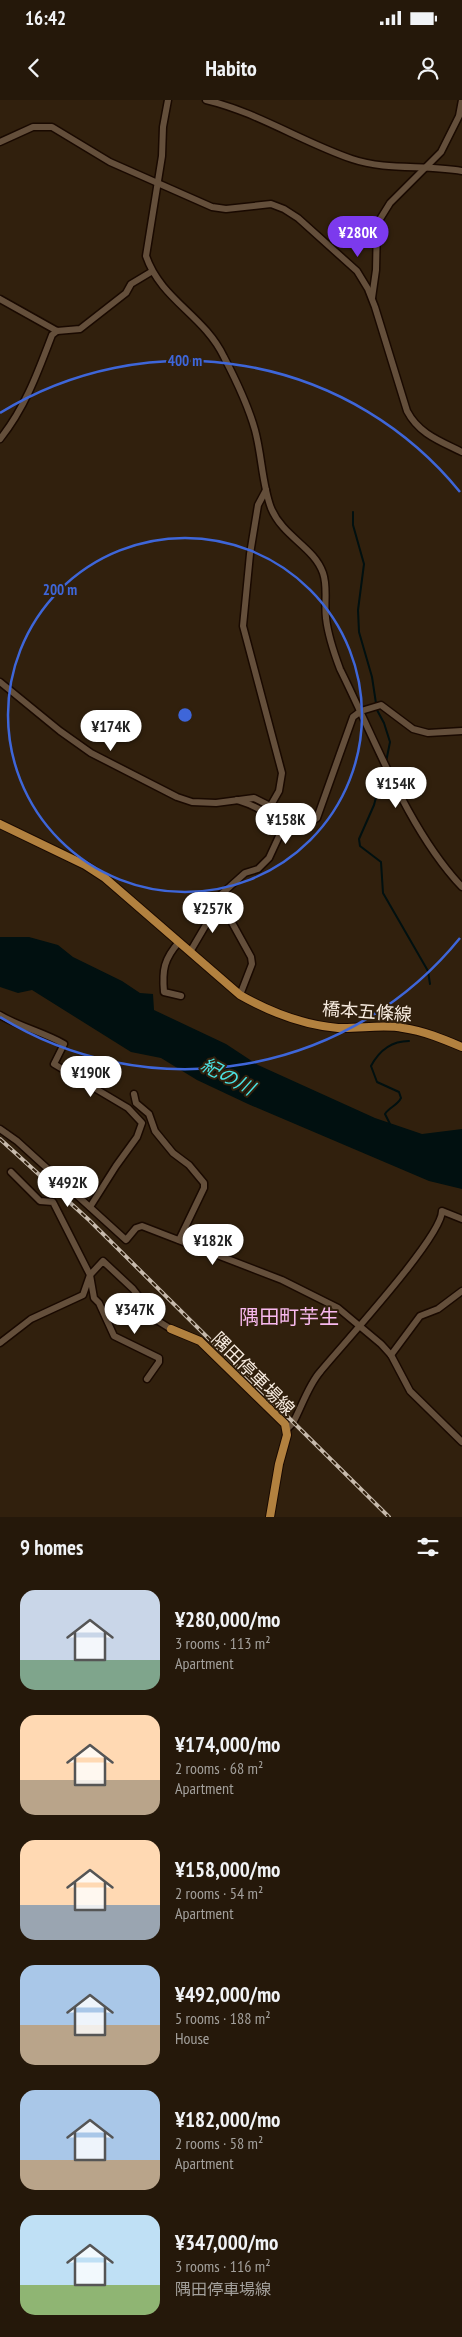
<!DOCTYPE html>
<html lang="en">
<head>
<meta charset="utf-8">
<style>
	:root { --surface:#25180a; --page:#312518; --text:#f1f3f6; --muted:#a3a09c; --accent:#7c3aed }
	body { margin:0; font-family:"PT Sans Narrow","Noto Sans JP",sans-serif; background:var(--page); color:var(--text); height:100vh; display:flex; flex-direction:column; font-size:19px; white-space:nowrap }
	* { box-sizing:border-box; margin:0 }
	p { font-size:16px; color:var(--muted) }
	.icon { flex:none; width:28px; height:28px; fill:none; stroke:currentColor; stroke-width:2; stroke-linecap:round; stroke-linejoin:round }
	.map { position:relative; height:1417px; overflow:hidden }
	.sheet { display:flex; flex-direction:column; background:var(--surface); flex:1 }
	.sheet>* { flex:none }
	.price { position:absolute; translate:-50% -42px; padding:0 11px; border-radius:18px; background:#fff; color:#222; font-size:16px; line-height:32px; filter:drop-shadow(0 1px 2px #0008) }
	.price::after { content:''; position:absolute; left:50%; top:30px; width:15px; height:11px; margin-left:-8px; background:inherit; clip-path:polygon(0 0,100% 0,50% 100%) }
	.price.selected { background:var(--accent); color:#fff }
	ul { padding:0; list-style:none }
	li { display:flex; align-items:center; gap:15px; height:125px; padding:0 20px }
	li span { display:grid; place-items:center; flex:none; width:140px; height:100px; border-radius:15px; color:#555 }
	li>.icon { margin-inline-start:auto }
	span .icon { width:60px; height:60px; fill:#fffc; stroke-width:1 }
	li b { font-size:21px }
	h2 { display:flex; justify-content:space-between; align-items:center; height:60px; padding:0 20px; font-size:21px }
	.status { display:flex; justify-content:space-between; align-items:center; height:35px; padding:0 25px; background:var(--surface); direction:ltr }
	.status svg { height:14px; fill:currentColor }
	header { display:flex; justify-content:space-between; align-items:center; height:65px; padding:0 20px; background:var(--surface); font-size:22px; font-weight:700 }
	.map>svg:first-child { display:block }
	.water { fill:#011010 }
	.lines { fill:none; stroke-linecap:round; stroke-linejoin:round }
	.stream { stroke:#011010; stroke-width:2 }
	.minor-casing { stroke:#190900; stroke-width:9 }
	.major-casing { stroke:#190900; stroke-width:10 }
	.minor { stroke:#644f3b; stroke-width:6 }
	.major { stroke:#b2813f; stroke-width:8 }
	.rail-casing { stroke:#c7baac; stroke-width:4 }
	.rail { stroke:#31200d; stroke-width:2; stroke-dasharray:5.5; stroke-linecap:butt }
	.ring { fill:none; stroke:#3e66d9; stroke-width:2.5 }
	.labels { text-anchor:middle; stroke-width:4; stroke-linejoin:round; paint-order:stroke }
	.street-label { font-size:18px; fill:#f8ece0; stroke:#31200d }
	.water-label { font-size:19px; font-style:italic; fill:#4be2e3; stroke:#31200d }
	.quarter-label { font-size:20px; fill:#f8b9ee; stroke:#31200d }
	.centre { fill:#3e66d9; stroke:#31200d; stroke-width:2.5 }
	.ring-label { font-size:15px; text-anchor:middle; font-weight:bold; fill:#3e66d9; stroke:#31200d; stroke-width:4; stroke-linejoin:round; paint-order:stroke }
</style>
</head>
<body>
<div class="status"><b>16:42</b><svg viewBox="0 0 49 12"><path d="M0 12V9h3v3zM5 12V6h3v6zM10 12V3h3v9zM15 12V0h3v12zM26 1h20v11H26zM47 4h2v5h-2z"/></svg></div>
<header><svg class="icon" aria-label="back" viewBox="0 0 24 24"><path d="M15 5l-7 7 7 7"/></svg>Habito<svg class="icon" aria-label="person" viewBox="0 0 24 24"><circle cx="12" cy="8" r="4"/><path d="M4 21q1-7 8-7t8 7"/></svg></header>
<div class="map">
<svg width="462" height="1417" viewBox="0 0 462 1417">
	<rect width="100%" height="100%" fill="#31200d"/>
	<path class="water" d="M0 837H29L58 845 73 857 122 881 140 893 153 894 154 910 226 944 258 965 375 1018 422 1034 462 1029V1089L429 1081 248 1004 197 980 161 958 131 952 32 890 18 893 0 887Z"/>
	<g class="lines">
		<g class="stream">
			<path d="M353 412V425L364 464 358 510 359 532 372 577 377 610 384 623 390 642 386 662"/>
			<path d="M384 667 374 705 359 739 360 746 381 762 383 793 428 871 430 884"/>
			<path d="M390 1024 385 1014C389 1007 397 1006 401 998L399 992 377 982 371 966C379 951 392 941 409 941"/>
		</g>
		<defs>
			<g id="minor">
				<path d="M168 0 163 27 162 56 146 156C161 200 204 215 224 257 236 280 248 305 255 330 262 356 262 384 271 408 283 437 314 447 323 473 328 487 324 503 326 518 328 536 334 553 340 569 375 639 408 730 462 787"/>
				<path d="M206 0C257 12 302 42 352 59 387 71 426 64 462 71"/>
				<path d="M0 42 33 27H52L110 62 212 107 226 109 271 104 284 109 298 118 357 171 368 189 375 207 407 311C419 334 440 341 462 352"/>
				<path d="M372 198 376 170 377 124 390 103 441 52 459 16 462 0"/>
				<path d="M0 199 57 231 80 229 126 193 131 184 151 172"/>
				<path d="M0 339C25 308 38 272 52 235L57 231"/>
				<path d="M266 390 258 405 250 454 243 526 282 673 279 691 271 705"/>
				<path d="M0 582 60 631 91 653 177 697 192 702 216 703 254 698 306 724 317 718 353 617 361 611 381 605 413 629 428 633 462 631"/>
				<path d="M217 806 230 819 251 857 252 864 240 895"/>
				<path d="M179 842C164 859 162 870 164 892L181 896"/>
				<path d="M190 852 217 806 216 799 245 773 258 769 269 758 281 732C275 714 253 705 237 700"/>
				<path d="M0 915C20 927 43 932 64 944L54 964 128 1008 142 1023 137 1037 116 1066 90 1107"/>
				<path d="M134 994 136 1003 149 1014 155 1031 173 1053 189 1065 204 1083V1088L179 1140"/>
				<path d="M0 1029 17 1041 126 1140 136 1128 142 1126 282 1180 338 1208 381 1244 391 1255 410 1291 462 1342"/>
				<path d="M11 1072 40 1101 53 1102 90 1175 94 1198 99 1203 114 1236 159 1258V1262L147 1279"/>
				<path d="M0 1243 31 1219 83 1195 90 1175 103 1161 133 1189 158 1221 171 1229"/>
				<path d="M391 1255 420 1216 438 1209 462 1191"/>
				<path d="M287 1329 293 1323C302 1306 308 1286 320 1272 342 1245 442 1137 442 1111L462 1119"/>
			</g>
			<g id="major">
				<path d="M0 724 85 765 105 778 240 895C270 912 304 925 338 928 359 929 383 924 403 928 424 931 443 939 462 947"/>
				<path d="M171 1229 200 1241 285 1324 287 1335 279 1364 270 1417"/>
			</g>
		</defs>
		<use href="#minor" class="minor-casing"/>
		<use href="#major" class="major-casing"/>
		<use href="#minor" class="minor"/>
		<use href="#major" class="major"/>
		<defs>
			<path id="rail" d="M0 1039 89 1120 389 1417"/>
		</defs>
		<use href="#rail" class="rail-casing"/>
		<use href="#rail" class="rail"/>
	</g>
	<g class="ring">
		<circle cx="185" cy="615" r="177"/>
		<path d="M460 838A354 354 0 0 1 0 917M0 313A354 354 0 0 1 460 392"/>
	</g>
	<g class="labels">
		<g class="street-label">
			<text transform="translate(367 912) rotate(4)" y="6">橋本五條線</text>
			<text transform="translate(253 1274) rotate(45)" y="6">隅田停車場線</text>
		</g>
		<g class="water-label">
			<text transform="translate(228 976) rotate(28)" y="7">紀の川</text>
		</g>
		<g class="quarter-label">
			<text x="289" y="1224">隅田町芋生</text>
		</g>
	</g>
	<circle cx="185" cy="615" r="8" class="centre"/>
	<g class="ring-label">
		<text x="185" y="266">400 m</text>
		<text x="60" y="495">200 m</text>
	</g>
</svg>
<b class="price selected" style="left:358px;top:158px">¥280K</b>
<b class="price" style="left:111px;top:652px">¥174K</b>
<b class="price" style="left:396px;top:709px">¥154K</b>
<b class="price" style="left:286px;top:745px">¥158K</b>
<b class="price" style="left:213px;top:834px">¥257K</b>
<b class="price" style="left:91px;top:998px">¥190K</b>
<b class="price" style="left:68px;top:1108px">¥492K</b>
<b class="price" style="left:213px;top:1166px">¥182K</b>
<b class="price" style="left:135px;top:1235px">¥347K</b>
</div>
<section class="sheet">
<h2>9 homes<svg class="icon" aria-label="filters" viewBox="0 0 24 24"><path d="M4 7h16M4 17h16"/><circle cx="9" cy="7" r="2"/><circle cx="15" cy="17" r="2"/></svg></h2>
<ul>
<li><span style="background:linear-gradient(#c9d6e8 70%,#7fa58c 0)"><svg class="icon" aria-label="home" viewBox="0 0 24 24"><path d="M3 11l9-7 9 7M6 9v11h12V9"/></svg></span><div><b>¥280,000/mo</b><p>3 rooms · 113 m²</p><p>Apartment</p></div></li>
<li><span style="background:linear-gradient(#ffd9b3 65%,#b9a48a 0)"><svg class="icon" aria-label="home" viewBox="0 0 24 24"><path d="M3 11l9-7 9 7M6 9v11h12V9"/></svg></span><div><b>¥174,000/mo</b><p>2 rooms · 68 m²</p><p>Apartment</p></div></li>
<li><span style="background:linear-gradient(#ffd9b3 65%,#9aa5b1 0)"><svg class="icon" aria-label="home" viewBox="0 0 24 24"><path d="M3 11l9-7 9 7M6 9v11h12V9"/></svg></span><div><b>¥158,000/mo</b><p>2 rooms · 54 m²</p><p>Apartment</p></div></li>
<li><span style="background:linear-gradient(#a9c7e8 60%,#b9a48a 0)"><svg class="icon" aria-label="home" viewBox="0 0 24 24"><path d="M3 11l9-7 9 7M6 9v11h12V9"/></svg></span><div><b>¥492,000/mo</b><p>5 rooms · 188 m²</p><p>House</p></div></li>
<li><span style="background:linear-gradient(#a9c7e8 70%,#b9a48a 0)"><svg class="icon" aria-label="home" viewBox="0 0 24 24"><path d="M3 11l9-7 9 7M6 9v11h12V9"/></svg></span><div><b>¥182,000/mo</b><p>2 rooms · 58 m²</p><p>Apartment</p></div></li>
<li><span style="background:linear-gradient(#bfe0f5 70%,#8fb573 0)"><svg class="icon" aria-label="home" viewBox="0 0 24 24"><path d="M3 11l9-7 9 7M6 9v11h12V9"/></svg></span><div><b>¥347,000/mo</b><p>3 rooms · 116 m²</p><p>隅田停車場線</p></div></li>
</ul>
</section>
</body>
</html>
